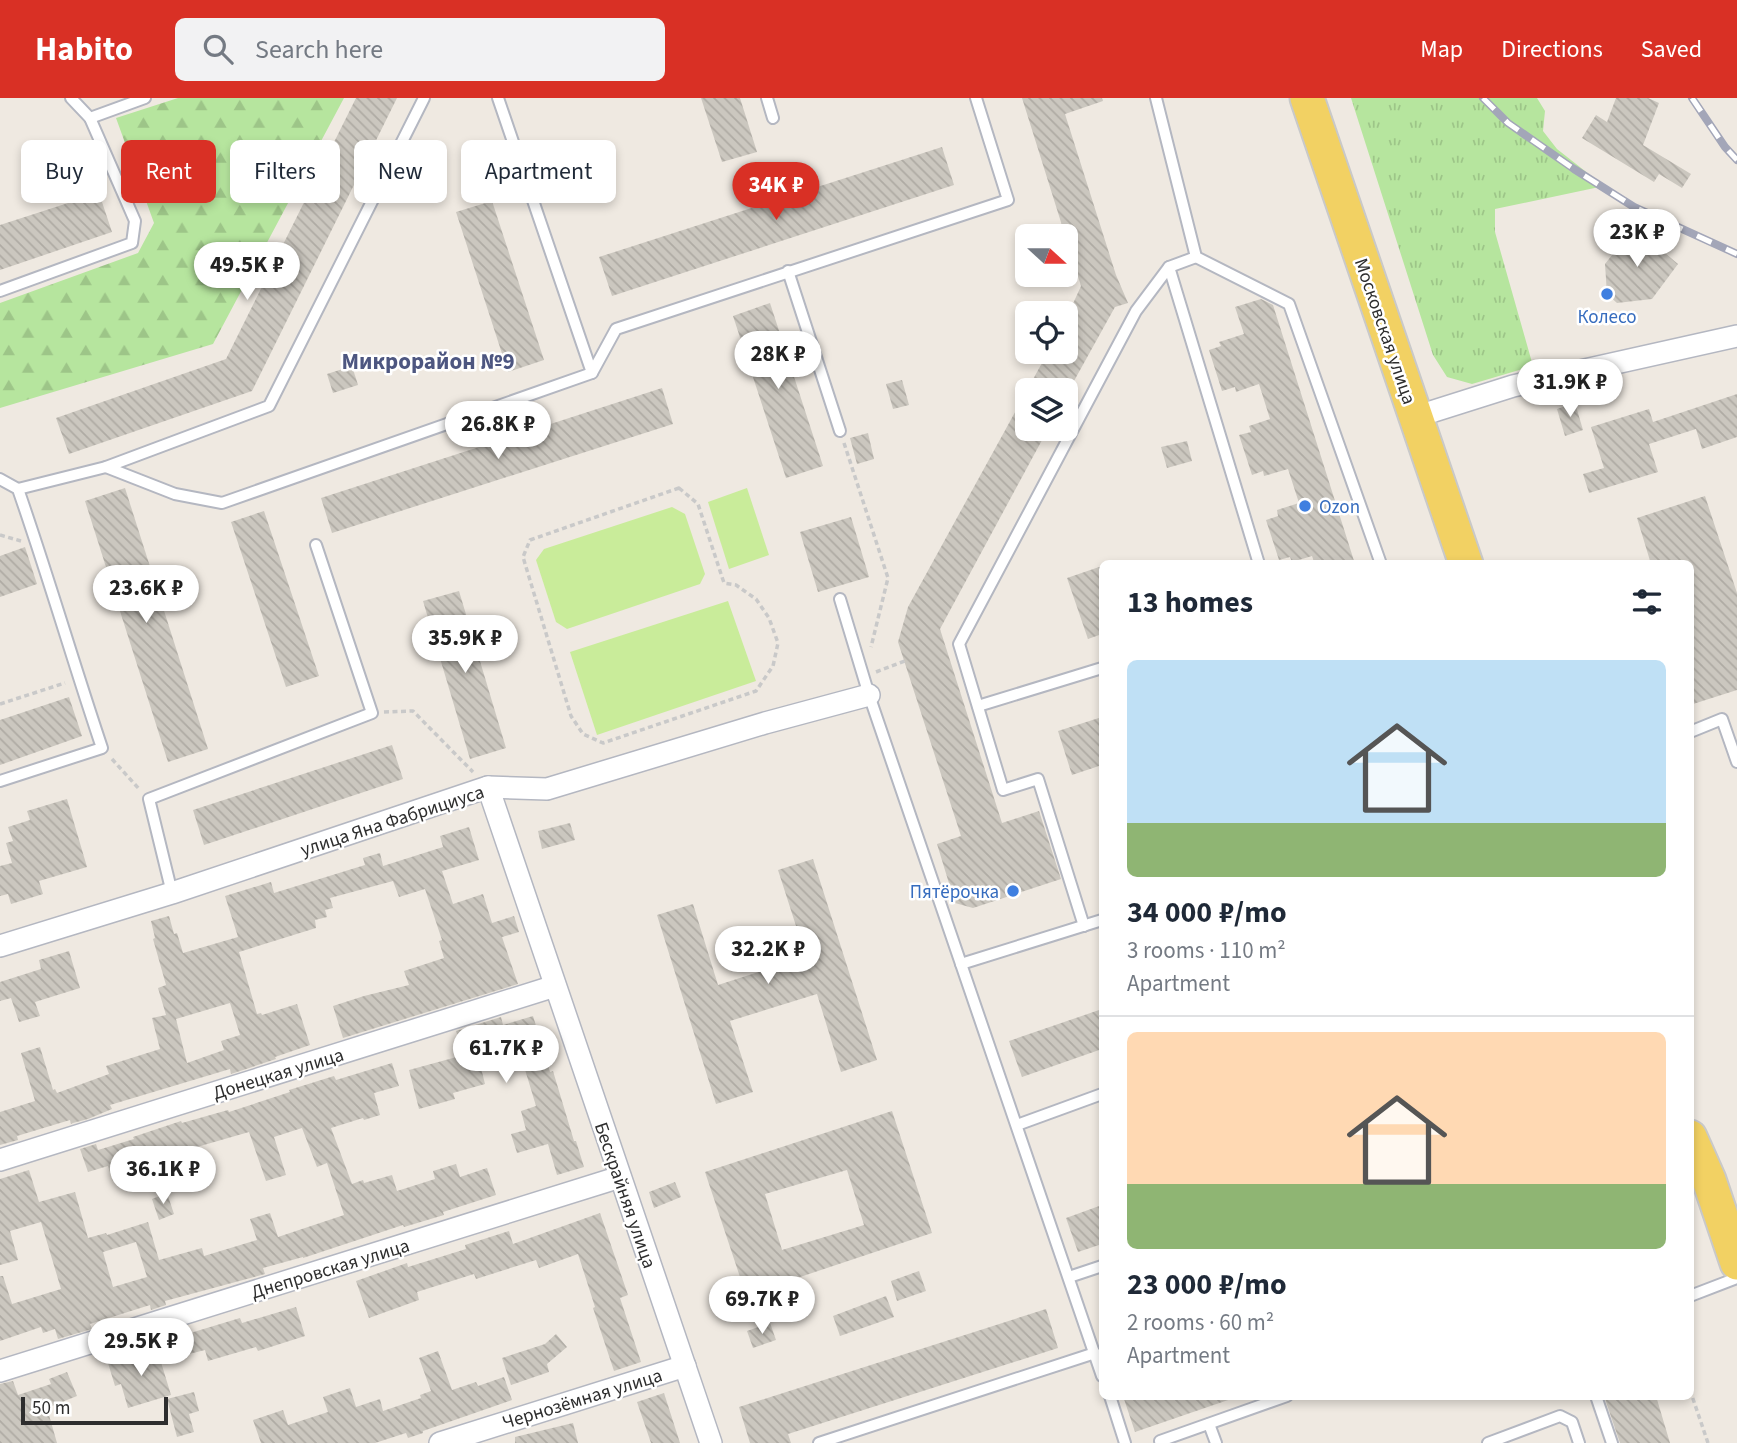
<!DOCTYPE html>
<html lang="en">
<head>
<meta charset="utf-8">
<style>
	:root { --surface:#fff; --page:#f2f2f3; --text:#1f2937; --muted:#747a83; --line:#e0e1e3; --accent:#d93025 }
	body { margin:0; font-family:"Source Sans 3",sans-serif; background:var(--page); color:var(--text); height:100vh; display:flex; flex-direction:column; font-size:26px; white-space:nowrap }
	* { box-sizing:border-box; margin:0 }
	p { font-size:23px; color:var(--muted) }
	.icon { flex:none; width:38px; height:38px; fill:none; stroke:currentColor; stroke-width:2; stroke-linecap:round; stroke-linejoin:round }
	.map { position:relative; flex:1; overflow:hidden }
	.sheet { position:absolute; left:1099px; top:462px; width:595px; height:840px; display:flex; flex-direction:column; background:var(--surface); border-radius:10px; box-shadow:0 4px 10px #0003 }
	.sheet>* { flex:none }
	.banner { position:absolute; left:21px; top:42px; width:665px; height:63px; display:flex; gap:14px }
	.needle { width:46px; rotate:111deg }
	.controls { position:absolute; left:1015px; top:126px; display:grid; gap:14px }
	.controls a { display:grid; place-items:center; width:63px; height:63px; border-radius:10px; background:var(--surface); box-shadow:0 4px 10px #0003; font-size:35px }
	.scale { position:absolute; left:21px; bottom:18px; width:147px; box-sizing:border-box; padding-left:7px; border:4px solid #2e2e2e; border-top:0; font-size:19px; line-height:24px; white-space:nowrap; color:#2e2e2e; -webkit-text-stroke:5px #fff; paint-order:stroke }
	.price { position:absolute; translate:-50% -60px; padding:0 16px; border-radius:24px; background:#fff; color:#222; font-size:23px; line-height:46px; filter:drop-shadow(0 2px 4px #0008) }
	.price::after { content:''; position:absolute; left:50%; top:42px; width:21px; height:16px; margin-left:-10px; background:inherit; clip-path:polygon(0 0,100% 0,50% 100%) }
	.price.active { background:var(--accent); color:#fff }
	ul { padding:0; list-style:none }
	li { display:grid; align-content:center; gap:14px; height:371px; padding:0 28px }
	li+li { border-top:2px solid var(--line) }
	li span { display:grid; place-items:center; height:217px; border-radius:10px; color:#555 }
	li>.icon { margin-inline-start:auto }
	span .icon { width:126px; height:126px; fill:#fffc; stroke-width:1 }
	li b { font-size:30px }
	h2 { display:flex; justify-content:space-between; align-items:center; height:84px; padding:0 28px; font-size:30px }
	.chip { padding:0 24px; border-radius:10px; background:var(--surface); box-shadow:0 4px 10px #0003; font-size:24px; line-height:63px }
	.chip.active { background:var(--accent); color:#fff }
	header { display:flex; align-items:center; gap:42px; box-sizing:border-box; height:98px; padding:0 35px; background:var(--accent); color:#fff }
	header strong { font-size:33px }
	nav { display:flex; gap:38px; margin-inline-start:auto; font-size:24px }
	.search { width:490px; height:63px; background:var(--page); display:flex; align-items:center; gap:18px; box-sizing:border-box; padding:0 24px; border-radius:10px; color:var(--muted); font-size:26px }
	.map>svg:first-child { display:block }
	.grass { fill:url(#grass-tufts) }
	.forest { fill:url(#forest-firs) }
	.pitch { fill:#c9ec9a }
	.building { fill:url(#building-back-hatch); fill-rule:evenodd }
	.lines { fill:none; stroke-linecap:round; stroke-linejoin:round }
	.lane-casing { stroke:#b4b7c1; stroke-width:14 }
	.street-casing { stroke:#b4b7c1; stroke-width:24 }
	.primary-casing { stroke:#c9c9c9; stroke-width:37 }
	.path { stroke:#c9c9c9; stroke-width:3.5; stroke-dasharray:5 3.5; stroke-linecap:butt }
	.lane { stroke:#fff; stroke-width:10 }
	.street { stroke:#fff; stroke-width:21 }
	.primary { stroke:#f2d163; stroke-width:33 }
	.rail-casing { stroke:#a3a6b8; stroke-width:8 }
	.rail { stroke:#fff; stroke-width:5; stroke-dasharray:16; stroke-linecap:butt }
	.shop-dot { fill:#3f7fe0; stroke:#fff; stroke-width:2.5 }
	.labels { text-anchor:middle; stroke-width:5; stroke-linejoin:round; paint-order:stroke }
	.shop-label { font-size:19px; fill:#366cbe; stroke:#fff }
	.street-label { font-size:19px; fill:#2e2e2e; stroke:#fff }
	.quarter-label { font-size:23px; font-weight:bold; fill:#4d5680; stroke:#fff }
</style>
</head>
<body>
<header>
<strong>Habito</strong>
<div class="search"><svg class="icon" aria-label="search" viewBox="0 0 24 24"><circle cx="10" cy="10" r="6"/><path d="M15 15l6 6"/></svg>Search here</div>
<nav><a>Map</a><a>Directions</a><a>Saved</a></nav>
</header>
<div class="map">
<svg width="1737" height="1345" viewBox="0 0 1737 1345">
	<defs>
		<pattern id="grass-tufts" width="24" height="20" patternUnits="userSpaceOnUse" patternTransform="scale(1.75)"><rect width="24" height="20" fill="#b6e59e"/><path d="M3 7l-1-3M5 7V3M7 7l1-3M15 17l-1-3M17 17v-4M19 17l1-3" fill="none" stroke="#9dc588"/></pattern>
		<pattern id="forest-firs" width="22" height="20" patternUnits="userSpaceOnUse" patternTransform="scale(1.75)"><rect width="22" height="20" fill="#b6e59e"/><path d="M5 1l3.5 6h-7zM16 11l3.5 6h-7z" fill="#9dc588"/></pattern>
		<pattern id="building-back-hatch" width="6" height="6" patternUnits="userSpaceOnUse" patternTransform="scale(1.75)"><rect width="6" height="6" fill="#cbc7bf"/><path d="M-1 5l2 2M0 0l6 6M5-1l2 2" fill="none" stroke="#afaba4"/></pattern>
	</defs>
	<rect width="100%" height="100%" fill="#efe9e1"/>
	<path class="grass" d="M1351 0H1537L1545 13 1543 33 1557 51 1604 88 1495 111V134L1533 268 1472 286 1447 279 1433 257Z"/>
	<path class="forest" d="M178 0H344L213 246 0 310V205L138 155 154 125 116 20Z"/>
	<g class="pitch">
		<path d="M747 390 769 457 729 471 708 404Z"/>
		<path d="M672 409 685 416 705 476 700 486 567 531 556 524 536 462 544 451Z"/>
		<path d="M728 503 756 583 597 637 570 554Z"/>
	</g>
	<g class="building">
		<path d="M356 0H397L252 293 69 356 56 320 226 261Z"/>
		<path d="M701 0H740L757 54 722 64Z"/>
		<path d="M1022 0H1102L1103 3 1065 16 1116 177 1128 205 1115 209 1069 292H1027V331H1048L940 531 1002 725 1039 713 1061 781 973 810 955 805 937 746 961 738 898 544 908 509 1048 254H1066V221L1081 188Z"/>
		<path d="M1616 0H1648L1659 5 1643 47 1691 76 1682 90 1659 76 1654 84 1582 40 1596 17 1607 24Z"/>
		<path d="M942 49 954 87 612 198 599 159Z"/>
		<path d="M99 95 112 134 0 172V127Z"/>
		<path d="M492 103 544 262 508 274 456 114Z"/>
		<path d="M1634 129 1678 166 1652 201 1617 205 1607 196 1605 166Z"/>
		<path d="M1261 201 1273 207 1355 466H1315L1312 458 1292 464 1290 459 1279 462 1266 422 1278 418 1277 412 1299 405 1288 371 1264 378 1263 373 1252 377 1239 337 1251 334 1249 328 1270 321 1259 286 1236 294 1235 289 1222 293 1209 252 1221 248 1219 244 1244 236 1235 209Z"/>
		<path d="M770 205 823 368 786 380 733 218Z"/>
		<path d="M352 268 358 287 333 295 327 276Z"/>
		<path d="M902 282 909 307 893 311 886 286Z"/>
		<path d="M662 290 673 326 332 435 321 400Z"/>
		<path d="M1737 296V339L1702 351 1696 331 1649 346 1658 374 1589 395 1583 376 1604 370 1591 329 1649 311 1653 324Z"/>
		<path d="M1575 305 1583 332 1565 338 1557 311Z"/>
		<path d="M868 335 874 361 857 366 850 340Z"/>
		<path d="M1187 343 1192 363 1167 370 1161 349Z"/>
		<path d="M125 390 208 651 168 664 85 403Z"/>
		<path d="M1705 398 1737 495V592L1690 607V466H1651L1637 420Z"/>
		<path d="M264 413 319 578 286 589 231 424Z"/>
		<path d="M851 419 869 479 818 494 800 434Z"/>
		<path d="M25 449 37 486 0 499V458Z"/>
		<path d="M1102 468V536L1088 541 1067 480Z"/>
		<path d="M459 493 506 650 470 661 423 503Z"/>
		<path d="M69 599 82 638 0 667V622Z"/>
		<path d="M1102 619V667L1072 677 1058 633Z"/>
		<path d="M392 647 403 681 204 747 193 712Z"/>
		<path d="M67 701 87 769 39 783 43 796 11 806 8 796 0 798V768L12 765 6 745 13 743 8 729 30 722 27 713Z"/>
		<path d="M570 725 575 742 542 751 538 733Z"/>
		<path d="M469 729 479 762 442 773 453 806 483 796 492 825 514 818 519 834 502 839 518 886 343 940 333 908 364 898 409 887 404 873 444 860 439 843 442 842 425 791 399 799 393 783 330 800 333 810 325 812 327 819 315 822 316 830 239 854 257 916 261 915 262 917 297 906 310 947 275 959 276 961 231 976 230 971 110 1007 112 1011 88 1021 73 1025 71 1026 70 1022 17 1038 18 1042 0 1047V1014L35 1003 21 955 40 949 53 992 55 991 57 995 109 976 106 968 160 951 152 920 166 917 158 890 166 887 153 841 155 840 151 823 169 818 174 836 177 835 183 855 238 839 225 798 271 784 274 795 365 767 363 760 380 755 383 768 443 749 440 738ZM230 905 240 937 221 943 224 952 187 965 176 921Z"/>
		<path d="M813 761 877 962 841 974 817 896 730 923 753 994 716 1006 657 817 693 806 718 887 806 859 778 772Z"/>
		<path d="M69 853 80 890 35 904 40 918 19 924 11 900 0 903V884L41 871 39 862Z"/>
		<path d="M1102 911V951L1022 979 1009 943Z"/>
		<path d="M533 918 550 974 553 973 574 1043H576L584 1069 557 1077 548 1046 517 1055 511 1036 526 1032 521 1013 536 1008 520 955 480 966 485 986 453 995 455 1001 419 1011 409 972 464 957 456 933 501 919 503 927Z"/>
		<path d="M392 965 399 988 374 995 380 1017 364 1022 363 1020 331 1030 352 1086 363 1082 364 1085 392 1077 397 1093 435 1081 433 1073 456 1066 460 1079 487 1070 496 1097 443 1114 444 1117 404 1129 403 1127 303 1160V1159L263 1170 265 1176 165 1203 166 1207 151 1212 150 1207 90 1226 92 1231 58 1241 55 1231 43 1235 41 1229 0 1243V1178H3L12 1206 61 1191 41 1124 10 1133 18 1162 0 1167V1081L29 1072 39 1104 75 1094 88 1140 106 1135 107 1137 148 1124 159 1162 202 1150 204 1158 257 1142 250 1121 270 1115 278 1139 344 1117 327 1065 317 1069 302 1030 274 1039 286 1077 266 1083 249 1034 190 1051 194 1065 175 1071 170 1056 139 1065 142 1075 113 1083 108 1068 88 1074 80 1051 96 1046 98 1052 134 1041 133 1039 181 1023 182 1025 228 1012 229 1014 290 994 289 992 334 978 336 982ZM136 1144 147 1179 113 1189 103 1154Z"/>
		<path d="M892 1013 932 1135 746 1197 705 1074ZM847 1072 864 1127 782 1152 765 1096Z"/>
		<path d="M675 1084 681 1099 654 1110 649 1094Z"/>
		<path d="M167 1095 174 1116 159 1122 152 1101Z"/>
		<path d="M1102 1107V1146L1078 1154 1066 1120Z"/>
		<path d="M600 1115 628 1197 620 1200 641 1264 614 1273 593 1210 595 1209 578 1156 539 1170 536 1162 476 1181 474 1176 417 1194 419 1202 369 1220 356 1183 407 1165 408 1169 466 1151 465 1147 509 1133 513 1146Z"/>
		<path d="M919 1173 926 1193 897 1203 891 1183Z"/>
		<path d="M886 1198 894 1219 840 1238 833 1218Z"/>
		<path d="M296 1209 305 1238 258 1253 256 1249 208 1263 205 1252 169 1261 164 1241 187 1236 240 1220 242 1225Z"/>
		<path d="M1046 1211 1058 1250 788 1336 791 1345H750L739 1309Z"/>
		<path d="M770 1225 776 1242 753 1250 747 1233Z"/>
		<path d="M556 1236 567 1249 547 1266 549 1274 511 1287 502 1260 545 1246Z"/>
		<path d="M157 1251 171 1297 128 1310 121 1286 115 1288 108 1265Z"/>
		<path d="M438 1253 452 1292 476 1284 478 1288 504 1279 512 1302 423 1333V1335L408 1340 406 1335 375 1345H261L253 1322 283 1312 288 1327 328 1314 323 1299 350 1290 356 1309 380 1301 383 1313 421 1300 420 1297 431 1293 419 1260Z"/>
		<path d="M67 1274 77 1298 47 1310 57 1345H0V1286L13 1283 18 1297 51 1286 49 1281Z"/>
		<path d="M194 1294 199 1313 189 1316 194 1334 177 1339 167 1301Z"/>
		<path d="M664 1295 680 1345H651L637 1304Z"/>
		<path d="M1123 1298H1231V1301L1135 1334Z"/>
		<path d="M1604 1298H1656L1670 1345H1620Z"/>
		<path d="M573 1325 578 1345H515V1339Z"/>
	</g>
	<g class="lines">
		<defs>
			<g id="lane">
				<path d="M767 0 773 20"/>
				<path d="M1156 0 1196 159 1289 206 1381 466"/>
				<path d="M90 20 145 0"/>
				<path d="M1169 169 1259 466"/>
				<path d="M788 173 840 333"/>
				<path d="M0 193 132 145 135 123 90 20 71 0"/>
				<path d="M592 275 616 231 1008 102 976 0"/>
				<path d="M106 369 175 396 222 405 592 275 498 0"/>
				<path d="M0 381 18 391C48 477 73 564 102 650L0 683"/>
				<path d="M18 391 106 369 269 308 424 0"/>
				<path d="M840 501 869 597 1102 1278"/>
				<path d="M978 608 1102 570"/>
				<path d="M1690 634 1722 621 1737 664"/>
				<path d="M172 795 149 701 372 615 316 447"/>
				<path d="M1084 828 1038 681 1003 692 959 546 1136 213 1169 169 1196 159"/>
				<path d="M961 866 1102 822"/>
				<path d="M1017 1027 1102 996"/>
				<path d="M1069 1179 1102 1168"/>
				<path d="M1690 1198 1737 1180"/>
				<path d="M1110 1298 1125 1345"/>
				<path d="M1596 1298 1612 1345"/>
				<path d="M1209 1326 1216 1345"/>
				<path d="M1160 1343 1287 1298"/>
				<path d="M819 1345 1095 1255"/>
				<path d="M1488 1345 1560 1318 1572 1324 1579 1345"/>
			</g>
			<g id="street">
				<path d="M1415 319 1513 288 1737 238"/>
				<path d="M488 689 711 1345"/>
				<path d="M0 848 172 795 488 689 547 691 765 625 869 597"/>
				<path d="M0 1062 555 888"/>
				<path d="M0 1273 620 1079"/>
				<path d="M440 1345 685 1268"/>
			</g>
			<g id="primary">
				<path d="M1307 0 1466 466"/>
				<path d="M1690 1039 1709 1082 1737 1165"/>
			</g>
		</defs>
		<use href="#lane" class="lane-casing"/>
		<use href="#street" class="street-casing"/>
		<use href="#primary" class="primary-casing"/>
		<g class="path">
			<path d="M844 345 888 480 871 549"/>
			<path d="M679 390 698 406 724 485 736 487 756 501 769 520 778 545 773 568 756 593 603 645 583 636 571 618 523 459 530 442Z"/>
			<path d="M0 437 21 443"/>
			<path d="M876 574 905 563"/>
			<path d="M0 606 65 585"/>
			<path d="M384 614 413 613 473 674"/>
			<path d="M112 661 140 692"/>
			<path d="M1690 1292 1708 1345"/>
		</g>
		<use href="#lane" class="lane"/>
		<use href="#street" class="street"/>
		<use href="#primary" class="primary"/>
		<defs>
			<g id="rail">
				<path d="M1483 0 1508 25 1574 71 1634 109 1737 156"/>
				<path d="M1692 0 1725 49 1737 62"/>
			</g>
		</defs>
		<use href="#rail" class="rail-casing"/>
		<use href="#rail" class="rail"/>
	</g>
	<g class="shop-dot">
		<circle cx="1607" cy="196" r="7"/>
		<circle cx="1305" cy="408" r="7"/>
		<circle cx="1013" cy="793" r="7"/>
	</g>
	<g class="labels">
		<g class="shop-label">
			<text x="1607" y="225">Колесо</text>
			<text x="1319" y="415" text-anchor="start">Ozon</text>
			<text x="999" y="800" text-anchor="end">Пятёрочка</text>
		</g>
		<g class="street-label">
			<text transform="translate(1386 233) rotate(71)" y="7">Московская улица</text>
			<text transform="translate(392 722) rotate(-18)" y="7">улица Яна Фабрициуса</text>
			<text transform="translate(278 975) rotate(-17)" y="7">Донецкая улица</text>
			<text transform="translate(626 1097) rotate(71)" y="7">Бескрайняя улица</text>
			<text transform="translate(330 1170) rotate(-17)" y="7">Днепровская улица</text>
			<text transform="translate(582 1300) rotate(-17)" y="7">Чернозёмная улица</text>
		</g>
		<g class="quarter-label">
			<text x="428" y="271">Микрорайон №9</text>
		</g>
	</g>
</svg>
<div class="controls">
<a><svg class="needle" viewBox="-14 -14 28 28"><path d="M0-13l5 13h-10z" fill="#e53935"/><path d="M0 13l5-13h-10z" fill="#747a83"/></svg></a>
<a><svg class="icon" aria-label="locate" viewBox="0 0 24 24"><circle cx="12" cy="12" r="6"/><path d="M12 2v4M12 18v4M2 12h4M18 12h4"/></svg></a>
<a><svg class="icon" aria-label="layers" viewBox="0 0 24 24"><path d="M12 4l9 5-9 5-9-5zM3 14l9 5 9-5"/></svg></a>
</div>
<div class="scale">50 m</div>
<b class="price active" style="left:776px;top:124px">34K ₽</b>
<b class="price" style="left:1637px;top:171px">23K ₽</b>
<b class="price" style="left:247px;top:204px">49.5K ₽</b>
<b class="price" style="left:778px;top:293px">28K ₽</b>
<b class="price" style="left:1570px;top:321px">31.9K ₽</b>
<b class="price" style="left:498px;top:363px">26.8K ₽</b>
<b class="price" style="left:146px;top:527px">23.6K ₽</b>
<b class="price" style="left:465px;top:577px">35.9K ₽</b>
<b class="price" style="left:768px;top:888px">32.2K ₽</b>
<b class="price" style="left:506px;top:987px">61.7K ₽</b>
<b class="price" style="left:163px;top:1108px">36.1K ₽</b>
<b class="price" style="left:762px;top:1238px">69.7K ₽</b>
<b class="price" style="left:141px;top:1280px">29.5K ₽</b>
<div class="banner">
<a class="chip">Buy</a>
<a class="chip active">Rent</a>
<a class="chip">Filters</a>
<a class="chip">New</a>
<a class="chip">Apartment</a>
</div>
<section class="sheet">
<h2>13 homes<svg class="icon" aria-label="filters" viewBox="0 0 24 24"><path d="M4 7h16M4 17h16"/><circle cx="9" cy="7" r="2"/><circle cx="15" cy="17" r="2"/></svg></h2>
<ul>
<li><span style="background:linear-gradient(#bfe0f5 75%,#8fb573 0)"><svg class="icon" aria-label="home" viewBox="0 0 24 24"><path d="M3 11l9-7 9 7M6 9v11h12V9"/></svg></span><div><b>34 000 ₽/mo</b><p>3 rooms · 110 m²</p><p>Apartment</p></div></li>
<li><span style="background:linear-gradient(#ffd9b3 70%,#8fb573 0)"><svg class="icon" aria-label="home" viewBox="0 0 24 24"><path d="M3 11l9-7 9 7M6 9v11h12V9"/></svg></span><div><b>23 000 ₽/mo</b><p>2 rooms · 60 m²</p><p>Apartment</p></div></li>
</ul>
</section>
</div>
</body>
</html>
